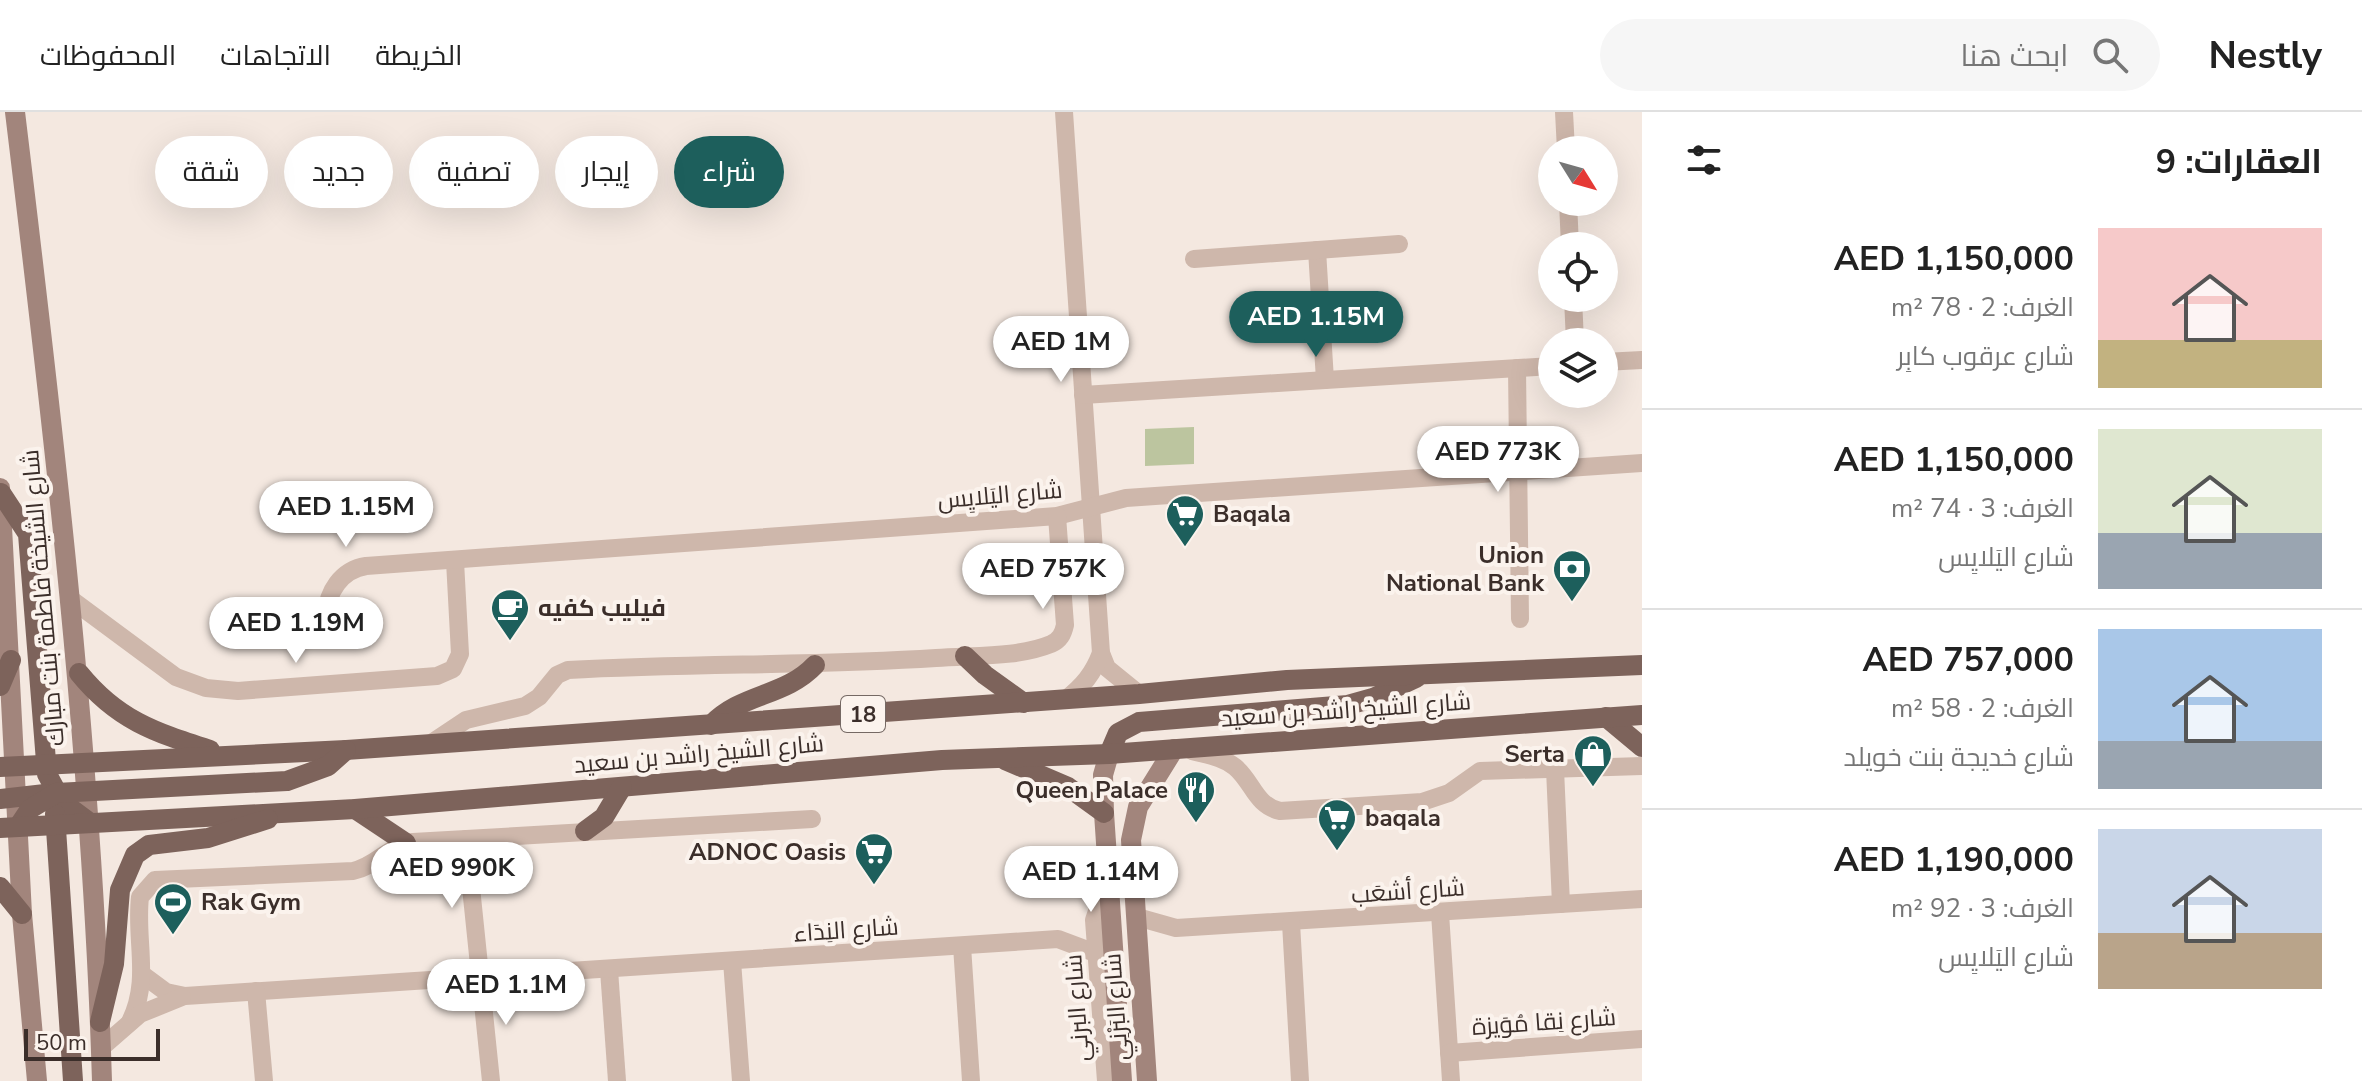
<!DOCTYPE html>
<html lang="ar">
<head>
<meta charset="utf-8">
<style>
	:root { --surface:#fff; --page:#f6f6f6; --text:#222; --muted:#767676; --line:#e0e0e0; --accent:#1d5f5c }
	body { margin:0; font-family:"Nunito Sans",Cairo,sans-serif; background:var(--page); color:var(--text); direction:rtl; height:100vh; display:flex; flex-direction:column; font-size:30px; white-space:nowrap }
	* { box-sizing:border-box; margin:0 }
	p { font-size:26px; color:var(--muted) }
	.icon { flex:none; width:44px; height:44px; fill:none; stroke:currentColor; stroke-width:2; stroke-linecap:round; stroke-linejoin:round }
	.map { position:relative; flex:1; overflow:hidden; direction:ltr }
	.side { display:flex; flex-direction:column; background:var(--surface); width:720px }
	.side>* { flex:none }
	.hud { position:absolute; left:24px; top:24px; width:760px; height:72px; direction:rtl; display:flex; gap:16px }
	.needle { width:52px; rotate:127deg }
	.controls { position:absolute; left:1538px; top:24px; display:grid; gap:16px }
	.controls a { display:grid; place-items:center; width:80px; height:80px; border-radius:50%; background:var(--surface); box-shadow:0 8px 32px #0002; font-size:40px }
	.scale { position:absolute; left:24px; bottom:20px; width:136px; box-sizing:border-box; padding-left:8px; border:4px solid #3b2e2a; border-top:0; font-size:22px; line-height:28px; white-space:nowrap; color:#3b2e2a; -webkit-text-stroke:6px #fbf3ed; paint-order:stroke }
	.price { position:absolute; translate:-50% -68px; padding:0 18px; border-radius:28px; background:#fff; color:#222; font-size:26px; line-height:52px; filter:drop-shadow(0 2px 4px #0008) }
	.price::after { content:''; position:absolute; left:50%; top:48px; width:24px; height:18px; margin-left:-12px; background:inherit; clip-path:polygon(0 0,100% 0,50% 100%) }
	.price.active { background:var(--accent); color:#fff }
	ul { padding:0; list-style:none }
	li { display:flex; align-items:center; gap:24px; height:200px; padding:0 40px }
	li+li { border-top:2px solid var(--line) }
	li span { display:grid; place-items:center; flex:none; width:224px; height:160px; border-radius:0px; color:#555 }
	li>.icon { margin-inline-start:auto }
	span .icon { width:96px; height:96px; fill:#fffc; stroke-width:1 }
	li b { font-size:34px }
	h2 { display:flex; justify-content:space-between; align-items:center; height:96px; padding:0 40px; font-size:34px }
	.pill { padding:0 28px; border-radius:36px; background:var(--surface); box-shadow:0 8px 32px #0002; font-size:28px; line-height:72px }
	.pill.active { background:var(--accent); color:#fff }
	header { display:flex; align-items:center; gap:48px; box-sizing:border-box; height:112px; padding:0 40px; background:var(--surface); border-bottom:2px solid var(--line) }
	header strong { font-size:38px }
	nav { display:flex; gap:44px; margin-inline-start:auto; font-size:28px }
	.search { width:560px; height:72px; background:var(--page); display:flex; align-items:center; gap:20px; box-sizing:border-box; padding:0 28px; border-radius:44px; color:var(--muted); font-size:30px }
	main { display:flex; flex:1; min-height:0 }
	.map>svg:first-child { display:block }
	.green { fill:#bcc59f }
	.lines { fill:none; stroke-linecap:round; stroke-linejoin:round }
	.street { stroke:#ceb7ab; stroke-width:18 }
	.secondary { stroke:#a2857c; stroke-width:20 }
	.primary { stroke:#7d635b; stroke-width:20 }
	.labels { text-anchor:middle; stroke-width:8; stroke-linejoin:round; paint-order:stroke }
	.shield { fill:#fbf3ed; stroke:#756964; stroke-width:2 }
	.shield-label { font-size:22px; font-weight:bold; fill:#3b2e2a }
	.street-label { font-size:24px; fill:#3b2e2a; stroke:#fbf3ed }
	.poi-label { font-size:24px; font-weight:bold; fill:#3b2e2a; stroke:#fbf3ed; text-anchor:start }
</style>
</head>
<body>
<header>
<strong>Nestly</strong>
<div class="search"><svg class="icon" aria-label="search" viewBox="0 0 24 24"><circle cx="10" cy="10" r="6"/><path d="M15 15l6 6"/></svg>ابحث هنا</div>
<nav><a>الخريطة</a><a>الاتجاهات</a><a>المحفوظات</a></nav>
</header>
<main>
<section class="side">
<h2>العقارات: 9<svg class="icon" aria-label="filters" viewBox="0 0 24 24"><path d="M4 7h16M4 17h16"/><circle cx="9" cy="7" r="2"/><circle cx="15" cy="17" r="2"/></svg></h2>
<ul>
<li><span style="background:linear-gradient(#f6c9c9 70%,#c2b280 0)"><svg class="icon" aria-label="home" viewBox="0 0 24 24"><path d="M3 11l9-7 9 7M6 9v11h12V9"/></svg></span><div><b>AED 1,150,000</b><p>الغرف: 2 · 78 m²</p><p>شارع عرقوب كابِر</p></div></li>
<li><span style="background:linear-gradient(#dfe7d0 65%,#9aa5b1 0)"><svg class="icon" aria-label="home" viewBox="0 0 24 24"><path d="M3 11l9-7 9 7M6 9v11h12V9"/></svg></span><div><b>AED 1,150,000</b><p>الغرف: 3 · 74 m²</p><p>شارع اليَلايِس</p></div></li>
<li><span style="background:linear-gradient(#a9c7e8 70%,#9aa5b1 0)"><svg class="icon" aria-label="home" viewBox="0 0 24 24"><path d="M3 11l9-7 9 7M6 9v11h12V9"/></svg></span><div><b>AED 757,000</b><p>الغرف: 2 · 58 m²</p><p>شارع خديجة بنت خويلد</p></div></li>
<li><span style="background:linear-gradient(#c9d6e8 65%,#b9a48a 0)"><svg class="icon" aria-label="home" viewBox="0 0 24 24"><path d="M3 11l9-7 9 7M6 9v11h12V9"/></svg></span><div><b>AED 1,190,000</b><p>الغرف: 3 · 92 m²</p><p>شارع اليَلايِس</p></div></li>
</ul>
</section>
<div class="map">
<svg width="1642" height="969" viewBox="0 0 1642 969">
	<rect width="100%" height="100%" fill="#f4e8e0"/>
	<path class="green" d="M1194 315V352L1145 354V317Z"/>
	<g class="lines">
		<g class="street">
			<path d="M1064 0 1101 541 1107 556 1139 582"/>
			<path d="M1564 0 1566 38"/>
			<path d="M1568 90 1570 134"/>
			<path d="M1317 138 1325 268"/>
			<path d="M1194 147 1399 132"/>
			<path d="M1573 186 1575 230"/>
			<path d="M1604 250 1642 248"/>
			<path d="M1517 256 1520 507"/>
			<path d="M1083 283 1552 254"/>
			<path d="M72 488 176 565 206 576 238 579 437 564 453 557 460 542 455 449"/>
			<path d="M326 504C327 480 341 458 366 454L1057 404 1126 386 1642 351"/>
			<path d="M1065 588C1083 574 1093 562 1101 541"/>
			<path d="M430 632 466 608 525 594 539 585 557 563 568 558C691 551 813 554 936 546 972 543 1017 546 1051 532 1060 528 1063 522 1065 513L1057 404"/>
			<path d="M1192 639C1207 643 1223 645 1235 655 1253 670 1255 693 1280 699L1422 690 1449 681 1480 659 1642 654"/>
			<path d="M1555 657 1561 792"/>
			<path d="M466 727 491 969"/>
			<path d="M1440 801 1451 969"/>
			<path d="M1137 805 1176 816 1642 787"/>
			<path d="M1291 811 1300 969"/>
			<path d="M962 834 971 969"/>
			<path d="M732 849 741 969"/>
			<path d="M609 858 617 969"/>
			<path d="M143 863 166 880 185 884 1058 827 1098 842"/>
			<path d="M256 879 264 969"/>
			<path d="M130 910C151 868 135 829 140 785L155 768 353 759C377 754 389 733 413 730L812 707"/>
			<path d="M101 936 140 902 182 885"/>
			<path d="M1449 941 1642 927"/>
			<path d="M1106 969 1094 808 1100 790 1111 778"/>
		</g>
		<g class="secondary">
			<path d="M15 0C54 322 92 644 102 969"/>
			<path d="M0 376 22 802 37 969"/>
			<path d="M1109 642 1103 663 1104 701 1122 969"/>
			<path d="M1147 969 1131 728 1138 695 1174 637"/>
		</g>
		<g class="primary">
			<path d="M1 381 28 422 47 662 62 690 89 710"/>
			<path d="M965 544 985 563 1024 591"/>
			<path d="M79 561C117 608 154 620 210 638"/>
			<path d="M0 574 11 548"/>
			<path d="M1606 605 1642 635"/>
			<path d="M711 613C741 581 785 585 815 553"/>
			<path d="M1109 642 1118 621 1139 610 1348 593 1373 586 1416 566"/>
			<path d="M1005 648 1068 675 1104 701"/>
			<path d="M0 655 346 638 1139 582 1287 568 1642 553"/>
			<path d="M0 687 45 682"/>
			<path d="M355 697 406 731"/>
			<path d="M55 702 73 969"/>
			<path d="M18 715 30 697 56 681 287 669 328 654 346 638"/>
			<path d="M0 716 355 697 942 648 1109 642 1642 603"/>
			<path d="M585 719 604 705 622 675"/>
			<path d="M0 775 22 802"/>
			<path d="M100 910 114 852 120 778 135 743 149 733 208 726 268 707"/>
		</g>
	</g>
	<defs>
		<symbol id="supermarket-pin" viewBox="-11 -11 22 30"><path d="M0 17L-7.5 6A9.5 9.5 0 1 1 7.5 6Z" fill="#1d5f5c" stroke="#fbf3ed"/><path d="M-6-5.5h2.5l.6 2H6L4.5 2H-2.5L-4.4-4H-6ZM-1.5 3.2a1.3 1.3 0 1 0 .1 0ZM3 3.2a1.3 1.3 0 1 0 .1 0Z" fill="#fff"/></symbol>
		<symbol id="bank-pin" viewBox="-11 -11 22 30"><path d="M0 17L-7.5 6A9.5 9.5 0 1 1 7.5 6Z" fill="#1d5f5c" stroke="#fbf3ed"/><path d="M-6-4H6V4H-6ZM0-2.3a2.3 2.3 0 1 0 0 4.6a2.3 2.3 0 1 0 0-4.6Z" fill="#fff"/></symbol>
		<symbol id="cafe-pin" viewBox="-11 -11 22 30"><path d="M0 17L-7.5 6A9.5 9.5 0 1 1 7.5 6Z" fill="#1d5f5c" stroke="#fbf3ed"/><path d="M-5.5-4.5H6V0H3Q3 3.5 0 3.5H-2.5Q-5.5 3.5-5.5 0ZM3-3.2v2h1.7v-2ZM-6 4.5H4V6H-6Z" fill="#fff"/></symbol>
		<symbol id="shop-pin" viewBox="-11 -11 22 30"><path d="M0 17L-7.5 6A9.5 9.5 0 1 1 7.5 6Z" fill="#1d5f5c" stroke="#fbf3ed"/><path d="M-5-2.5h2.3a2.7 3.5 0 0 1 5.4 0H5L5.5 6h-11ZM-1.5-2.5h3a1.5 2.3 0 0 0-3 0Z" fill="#fff"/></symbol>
		<symbol id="restaurant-pin" viewBox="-11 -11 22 30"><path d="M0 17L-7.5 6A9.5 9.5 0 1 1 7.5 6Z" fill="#1d5f5c" stroke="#fbf3ed"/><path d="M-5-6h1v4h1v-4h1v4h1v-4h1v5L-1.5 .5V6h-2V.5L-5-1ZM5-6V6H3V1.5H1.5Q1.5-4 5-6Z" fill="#fff"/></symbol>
		<symbol id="stadium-pin" viewBox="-11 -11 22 30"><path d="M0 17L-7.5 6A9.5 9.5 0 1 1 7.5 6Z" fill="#1d5f5c" stroke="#fbf3ed"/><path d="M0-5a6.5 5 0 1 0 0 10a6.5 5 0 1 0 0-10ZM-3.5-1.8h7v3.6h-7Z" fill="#fff"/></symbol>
	</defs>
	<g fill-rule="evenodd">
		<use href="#supermarket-pin" x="1163" y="380" width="44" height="60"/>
		<use href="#bank-pin" x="1550" y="435" width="44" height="60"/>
		<use href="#cafe-pin" x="488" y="474" width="44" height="60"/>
		<use href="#shop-pin" x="1571" y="620" width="44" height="60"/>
		<use href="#restaurant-pin" x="1174" y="656" width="44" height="60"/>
		<use href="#supermarket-pin" x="1315" y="684" width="44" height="60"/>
		<use href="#supermarket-pin" x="852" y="718" width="44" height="60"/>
		<use href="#stadium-pin" x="151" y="768" width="44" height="60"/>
	</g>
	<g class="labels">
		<rect class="shield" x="841" y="584" width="44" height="36" rx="6"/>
		<g class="shield-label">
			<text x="863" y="610">18</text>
		</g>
		<g class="street-label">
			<text transform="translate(1000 383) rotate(-5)" y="8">شارع اليَلايِس</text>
			<text transform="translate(43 486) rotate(-95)" y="8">شارع الشيخة فاطمة بنت مبارك</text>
			<text transform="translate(1346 598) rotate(-4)" y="8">شارع الشيخ راشد بن سعيد</text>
			<text transform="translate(699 642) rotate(-5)" y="8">شارع الشيخ راشد بن سعيد</text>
			<text transform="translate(1408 779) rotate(-4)" y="8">شارع أشعَب</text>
			<text transform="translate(846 818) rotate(-4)" y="8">شارع النِدَاء</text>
			<text transform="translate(1116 895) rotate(-94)" y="8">شارع البَرْنِي</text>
			<text transform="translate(1077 896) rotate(-94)" y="8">شارع البرني</text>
			<text transform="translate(1544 910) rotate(-4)" y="8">شارع نِقا مُوَيزة</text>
		</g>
		<g class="poi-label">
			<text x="1213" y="410">Baqala</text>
			<text x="1544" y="451" text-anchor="end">Union<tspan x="1544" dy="28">National Bank</tspan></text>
			<text x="538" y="504">فيليب كفيه</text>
			<text x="1565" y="650" text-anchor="end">Serta</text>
			<text x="1168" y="686" text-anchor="end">Queen Palace</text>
			<text x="1365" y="714">baqala</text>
			<text x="846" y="748" text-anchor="end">ADNOC Oasis</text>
			<text x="201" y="798">Rak Gym</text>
		</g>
	</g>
</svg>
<div class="controls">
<a><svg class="needle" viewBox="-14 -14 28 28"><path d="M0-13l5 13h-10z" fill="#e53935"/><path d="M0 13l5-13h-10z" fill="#767676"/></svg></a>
<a><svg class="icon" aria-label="locate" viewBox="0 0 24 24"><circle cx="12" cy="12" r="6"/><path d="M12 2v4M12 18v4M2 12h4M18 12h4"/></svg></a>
<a><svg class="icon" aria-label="layers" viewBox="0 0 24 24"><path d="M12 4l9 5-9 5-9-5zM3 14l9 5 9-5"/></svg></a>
</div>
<div class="scale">50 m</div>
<b class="price active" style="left:1316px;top:247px">AED 1.15M</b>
<b class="price" style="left:1061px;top:272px">AED 1M</b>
<b class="price" style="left:1498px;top:382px">AED 773K</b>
<b class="price" style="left:346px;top:437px">AED 1.15M</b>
<b class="price" style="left:1043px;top:499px">AED 757K</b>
<b class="price" style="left:296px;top:553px">AED 1.19M</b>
<b class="price" style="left:452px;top:798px">AED 990K</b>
<b class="price" style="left:1091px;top:802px">AED 1.14M</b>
<b class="price" style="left:506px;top:915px">AED 1.1M</b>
<div class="hud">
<a class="pill active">شراء</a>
<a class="pill">إيجار</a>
<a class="pill">تصفية</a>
<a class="pill">جديد</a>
<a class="pill">شقة</a>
</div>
</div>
</main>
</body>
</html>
